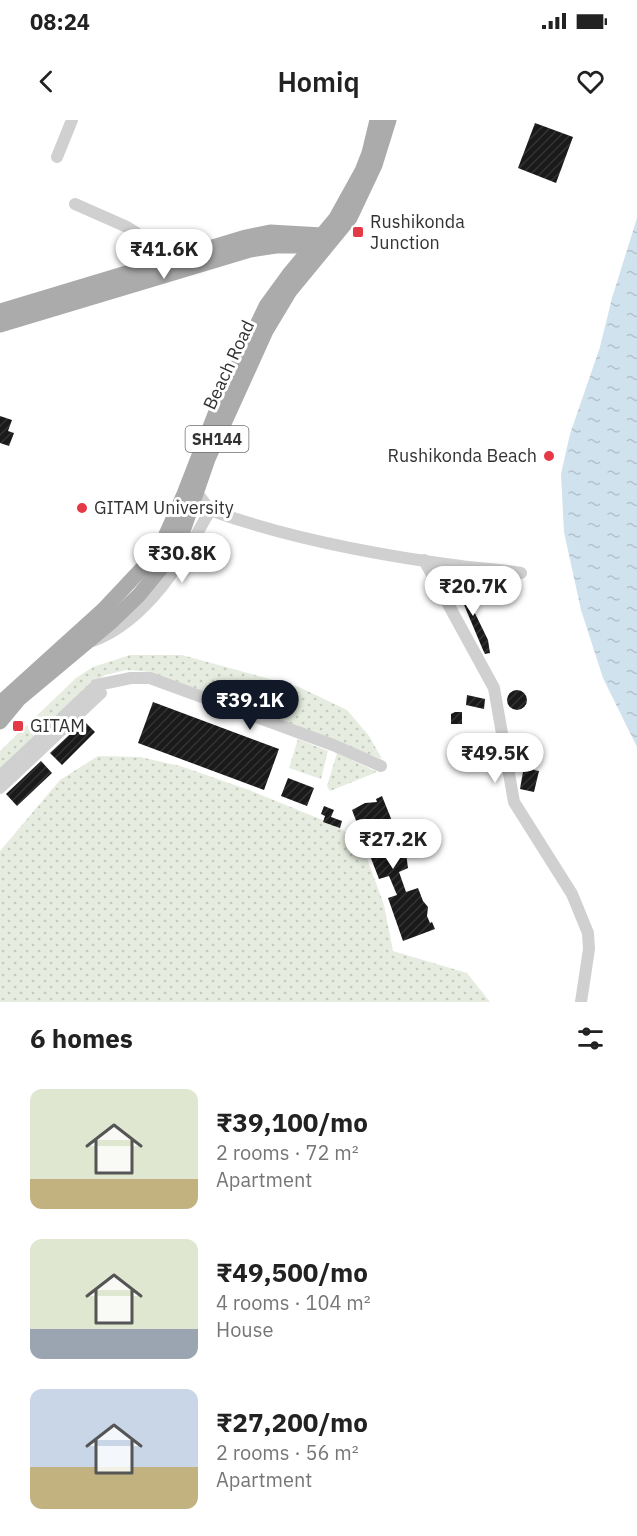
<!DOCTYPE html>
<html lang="en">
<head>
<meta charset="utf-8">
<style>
	:root { --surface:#fff; --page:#f2f2f2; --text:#222; --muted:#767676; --accent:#111827 }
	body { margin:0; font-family:"IBM Plex Sans",sans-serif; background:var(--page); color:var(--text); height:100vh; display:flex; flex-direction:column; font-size:22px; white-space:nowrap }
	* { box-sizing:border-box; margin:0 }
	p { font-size:20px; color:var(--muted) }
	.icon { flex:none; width:33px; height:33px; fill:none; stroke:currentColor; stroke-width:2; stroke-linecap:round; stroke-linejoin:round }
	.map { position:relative; height:882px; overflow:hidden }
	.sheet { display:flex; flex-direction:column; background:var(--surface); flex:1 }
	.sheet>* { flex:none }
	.price { position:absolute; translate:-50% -51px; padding:0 14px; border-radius:21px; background:#fff; color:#222; font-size:20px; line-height:39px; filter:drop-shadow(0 2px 3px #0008) }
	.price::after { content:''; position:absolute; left:50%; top:36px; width:18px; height:14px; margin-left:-9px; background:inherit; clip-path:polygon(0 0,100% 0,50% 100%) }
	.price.active { background:var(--accent); color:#fff }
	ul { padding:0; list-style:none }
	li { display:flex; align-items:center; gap:18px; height:150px; padding:0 30px }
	li span { display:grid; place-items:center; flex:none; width:168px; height:120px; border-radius:12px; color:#555 }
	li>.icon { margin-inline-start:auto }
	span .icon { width:72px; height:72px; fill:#fffc; stroke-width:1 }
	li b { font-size:26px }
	h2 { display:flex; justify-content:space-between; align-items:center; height:72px; padding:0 30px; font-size:26px }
	.status { display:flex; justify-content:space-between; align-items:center; height:42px; padding:0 30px; background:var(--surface); direction:ltr }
	.status svg { height:16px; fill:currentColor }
	header { display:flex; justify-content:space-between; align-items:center; height:78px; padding:0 30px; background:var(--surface); font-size:27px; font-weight:600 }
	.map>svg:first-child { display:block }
	.grass { fill:url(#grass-dots) }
	.water { fill:url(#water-ripples) }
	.building { fill:url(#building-hatch) }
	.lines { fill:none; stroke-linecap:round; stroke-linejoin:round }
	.minor { stroke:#d0d0d0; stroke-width:12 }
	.major { stroke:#ababab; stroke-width:15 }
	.poi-dot { fill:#e63946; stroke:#fff; stroke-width:2 }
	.labels { text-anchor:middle; stroke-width:6; stroke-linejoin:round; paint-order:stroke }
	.shield { fill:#fff; stroke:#707070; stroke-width:1.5 }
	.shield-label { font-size:16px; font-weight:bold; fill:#333 }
	.poi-label { font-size:18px; fill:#333; stroke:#fff; text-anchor:start }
	.street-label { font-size:18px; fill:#333; stroke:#fff }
</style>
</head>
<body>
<div class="status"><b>08:24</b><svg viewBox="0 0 49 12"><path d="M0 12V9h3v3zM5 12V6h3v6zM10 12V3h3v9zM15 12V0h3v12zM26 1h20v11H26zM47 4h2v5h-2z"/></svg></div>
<header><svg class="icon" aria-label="back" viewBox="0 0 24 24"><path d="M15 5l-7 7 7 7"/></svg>Homiq<svg class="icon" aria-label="heart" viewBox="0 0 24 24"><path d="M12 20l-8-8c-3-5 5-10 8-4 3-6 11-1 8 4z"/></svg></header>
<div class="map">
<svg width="637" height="882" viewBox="0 0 637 882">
	<defs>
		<pattern id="grass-dots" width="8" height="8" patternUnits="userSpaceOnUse" patternTransform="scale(1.5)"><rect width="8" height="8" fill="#e6ecdf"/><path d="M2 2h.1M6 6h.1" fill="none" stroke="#c6cbc0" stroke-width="1.8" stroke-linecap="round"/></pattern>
		<pattern id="water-ripples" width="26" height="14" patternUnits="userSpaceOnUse" patternTransform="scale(1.5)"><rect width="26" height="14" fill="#cfe2ee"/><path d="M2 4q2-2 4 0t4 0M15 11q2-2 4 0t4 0" fill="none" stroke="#b2c2cd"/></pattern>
		<pattern id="building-hatch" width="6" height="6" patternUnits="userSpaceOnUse" patternTransform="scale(1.5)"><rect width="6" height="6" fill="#1a1a1a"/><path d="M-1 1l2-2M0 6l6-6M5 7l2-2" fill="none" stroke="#333"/></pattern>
	</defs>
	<rect width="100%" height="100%" fill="#fff"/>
	<g class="grass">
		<path d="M130 535H182L299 567 347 590 369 616 382 639 151 552 127 550 105 555 84 570 0 650V631L76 558 93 547Z"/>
		<path d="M298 619 328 631 321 659 289 648Z"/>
		<path d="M337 633 377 652 330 671 327 666Z"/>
		<path d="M98 636 140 637 180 646 249 670 337 706 357 720 365 733 384 785 393 831 467 853 490 882H0V731L60 660Z"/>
	</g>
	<path class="water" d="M637 98V627L603 558 581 490 564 412 561 354 570 314 600 227 612 178Z"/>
	<g class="building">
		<path d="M535 3 573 17 556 63 518 48Z"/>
		<path d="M0 296 12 300 8 311 14 313 9 326 0 323Z"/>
		<path d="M461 458 471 485 488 520 490 533 485 534 483 530 454 461Z"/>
		<circle cx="517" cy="580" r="10"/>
		<path d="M467 575 485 579 484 589 466 585Z"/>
		<path d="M153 582 279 629 264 670 138 623Z"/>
		<path d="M455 592H462V604H451V594Z"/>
		<path d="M84 601 95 612 62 645 50 633Z"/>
		<path d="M522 632 536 635 534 650 539 651 534 672 520 669 524 646H520Z"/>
		<path d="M41 641 52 653 17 686 6 674Z"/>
		<path d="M288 658 314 668 307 686 281 676Z"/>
		<path d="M382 676 394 706 382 711 388 726 396 723 406 733 408 748 399 752 406 772 418 768 423 781 428 787 427 796 430 803 432 802 435 809 403 821 388 778 397 775 389 756 379 759 369 733 378 730 372 715 363 719 352 690 365 683 377 682 376 679Z"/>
		<path d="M324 686 334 690 331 697 342 701 340 708 323 702 325 696 321 694Z"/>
	</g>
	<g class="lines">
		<g class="minor">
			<path d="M57 37 72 0"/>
			<path d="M75 84 127 107 177 138"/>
			<path d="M210 390C290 419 377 435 461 446 481 449 501 449 521 453"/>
			<path d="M424 440 494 568 514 682 572 774 588 813 589 829 581 882"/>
			<path d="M93 521C148 500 184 439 210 390L197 373"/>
			<path d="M0 656 97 565 131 558H150L333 625 381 646"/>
			<path d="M0 668 101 573"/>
		</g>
		<g class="major">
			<path d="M0 191 246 117 270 112 322 115 327 117"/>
			<path d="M0 205 250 130 276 126H313L318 128"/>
			<path d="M0 583 105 488 151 439 164 419 184 374 217 289 266 186 290 153 336 98 362 51 369 33 377 0"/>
			<path d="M0 602 19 579 110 503 139 475 171 436 182 414 208 339 266 211 290 171 350 98 375 45 389 0"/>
		</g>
	</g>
	<g class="poi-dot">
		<rect x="352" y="106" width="12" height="12" rx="3"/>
		<circle cx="549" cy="336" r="6"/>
		<circle cx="82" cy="388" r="6"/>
		<rect x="12" y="600" width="12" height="12" rx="3"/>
	</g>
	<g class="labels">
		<rect class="shield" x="185.5" y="306" width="63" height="26" rx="4.5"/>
		<g class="shield-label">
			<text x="217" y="325">SH144</text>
		</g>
		<g class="poi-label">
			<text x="370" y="108">Rushikonda<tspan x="370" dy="21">Junction</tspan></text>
			<text x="537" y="342" text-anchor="end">Rushikonda Beach</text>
			<text x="94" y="394">GITAM University</text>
			<text x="30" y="612">GITAM</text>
		</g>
		<g class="street-label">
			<text transform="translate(229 245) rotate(-65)" y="6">Beach Road</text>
		</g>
	</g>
</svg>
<b class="price" style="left:164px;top:160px">₹41.6K</b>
<b class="price" style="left:182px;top:464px">₹30.8K</b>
<b class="price" style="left:473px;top:497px">₹20.7K</b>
<b class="price active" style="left:250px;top:611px">₹39.1K</b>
<b class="price" style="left:495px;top:664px">₹49.5K</b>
<b class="price" style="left:393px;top:750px">₹27.2K</b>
</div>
<section class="sheet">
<h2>6 homes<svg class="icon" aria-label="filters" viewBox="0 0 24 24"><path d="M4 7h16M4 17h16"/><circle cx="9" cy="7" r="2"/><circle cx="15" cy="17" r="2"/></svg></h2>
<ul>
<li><span style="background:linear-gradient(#dfe7d0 75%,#c2b280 0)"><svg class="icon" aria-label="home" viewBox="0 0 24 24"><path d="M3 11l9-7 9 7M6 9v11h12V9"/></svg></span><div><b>₹39,100/mo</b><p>2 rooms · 72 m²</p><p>Apartment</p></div></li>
<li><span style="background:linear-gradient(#dfe7d0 75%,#9aa5b1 0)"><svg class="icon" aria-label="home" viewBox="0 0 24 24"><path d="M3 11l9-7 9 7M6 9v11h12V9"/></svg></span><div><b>₹49,500/mo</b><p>4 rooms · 104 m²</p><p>House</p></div></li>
<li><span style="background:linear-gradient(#c9d6e8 65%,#c2b280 0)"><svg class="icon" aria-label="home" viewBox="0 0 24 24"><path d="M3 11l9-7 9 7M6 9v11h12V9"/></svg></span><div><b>₹27,200/mo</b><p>2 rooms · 56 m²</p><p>Apartment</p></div></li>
</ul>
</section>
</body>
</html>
